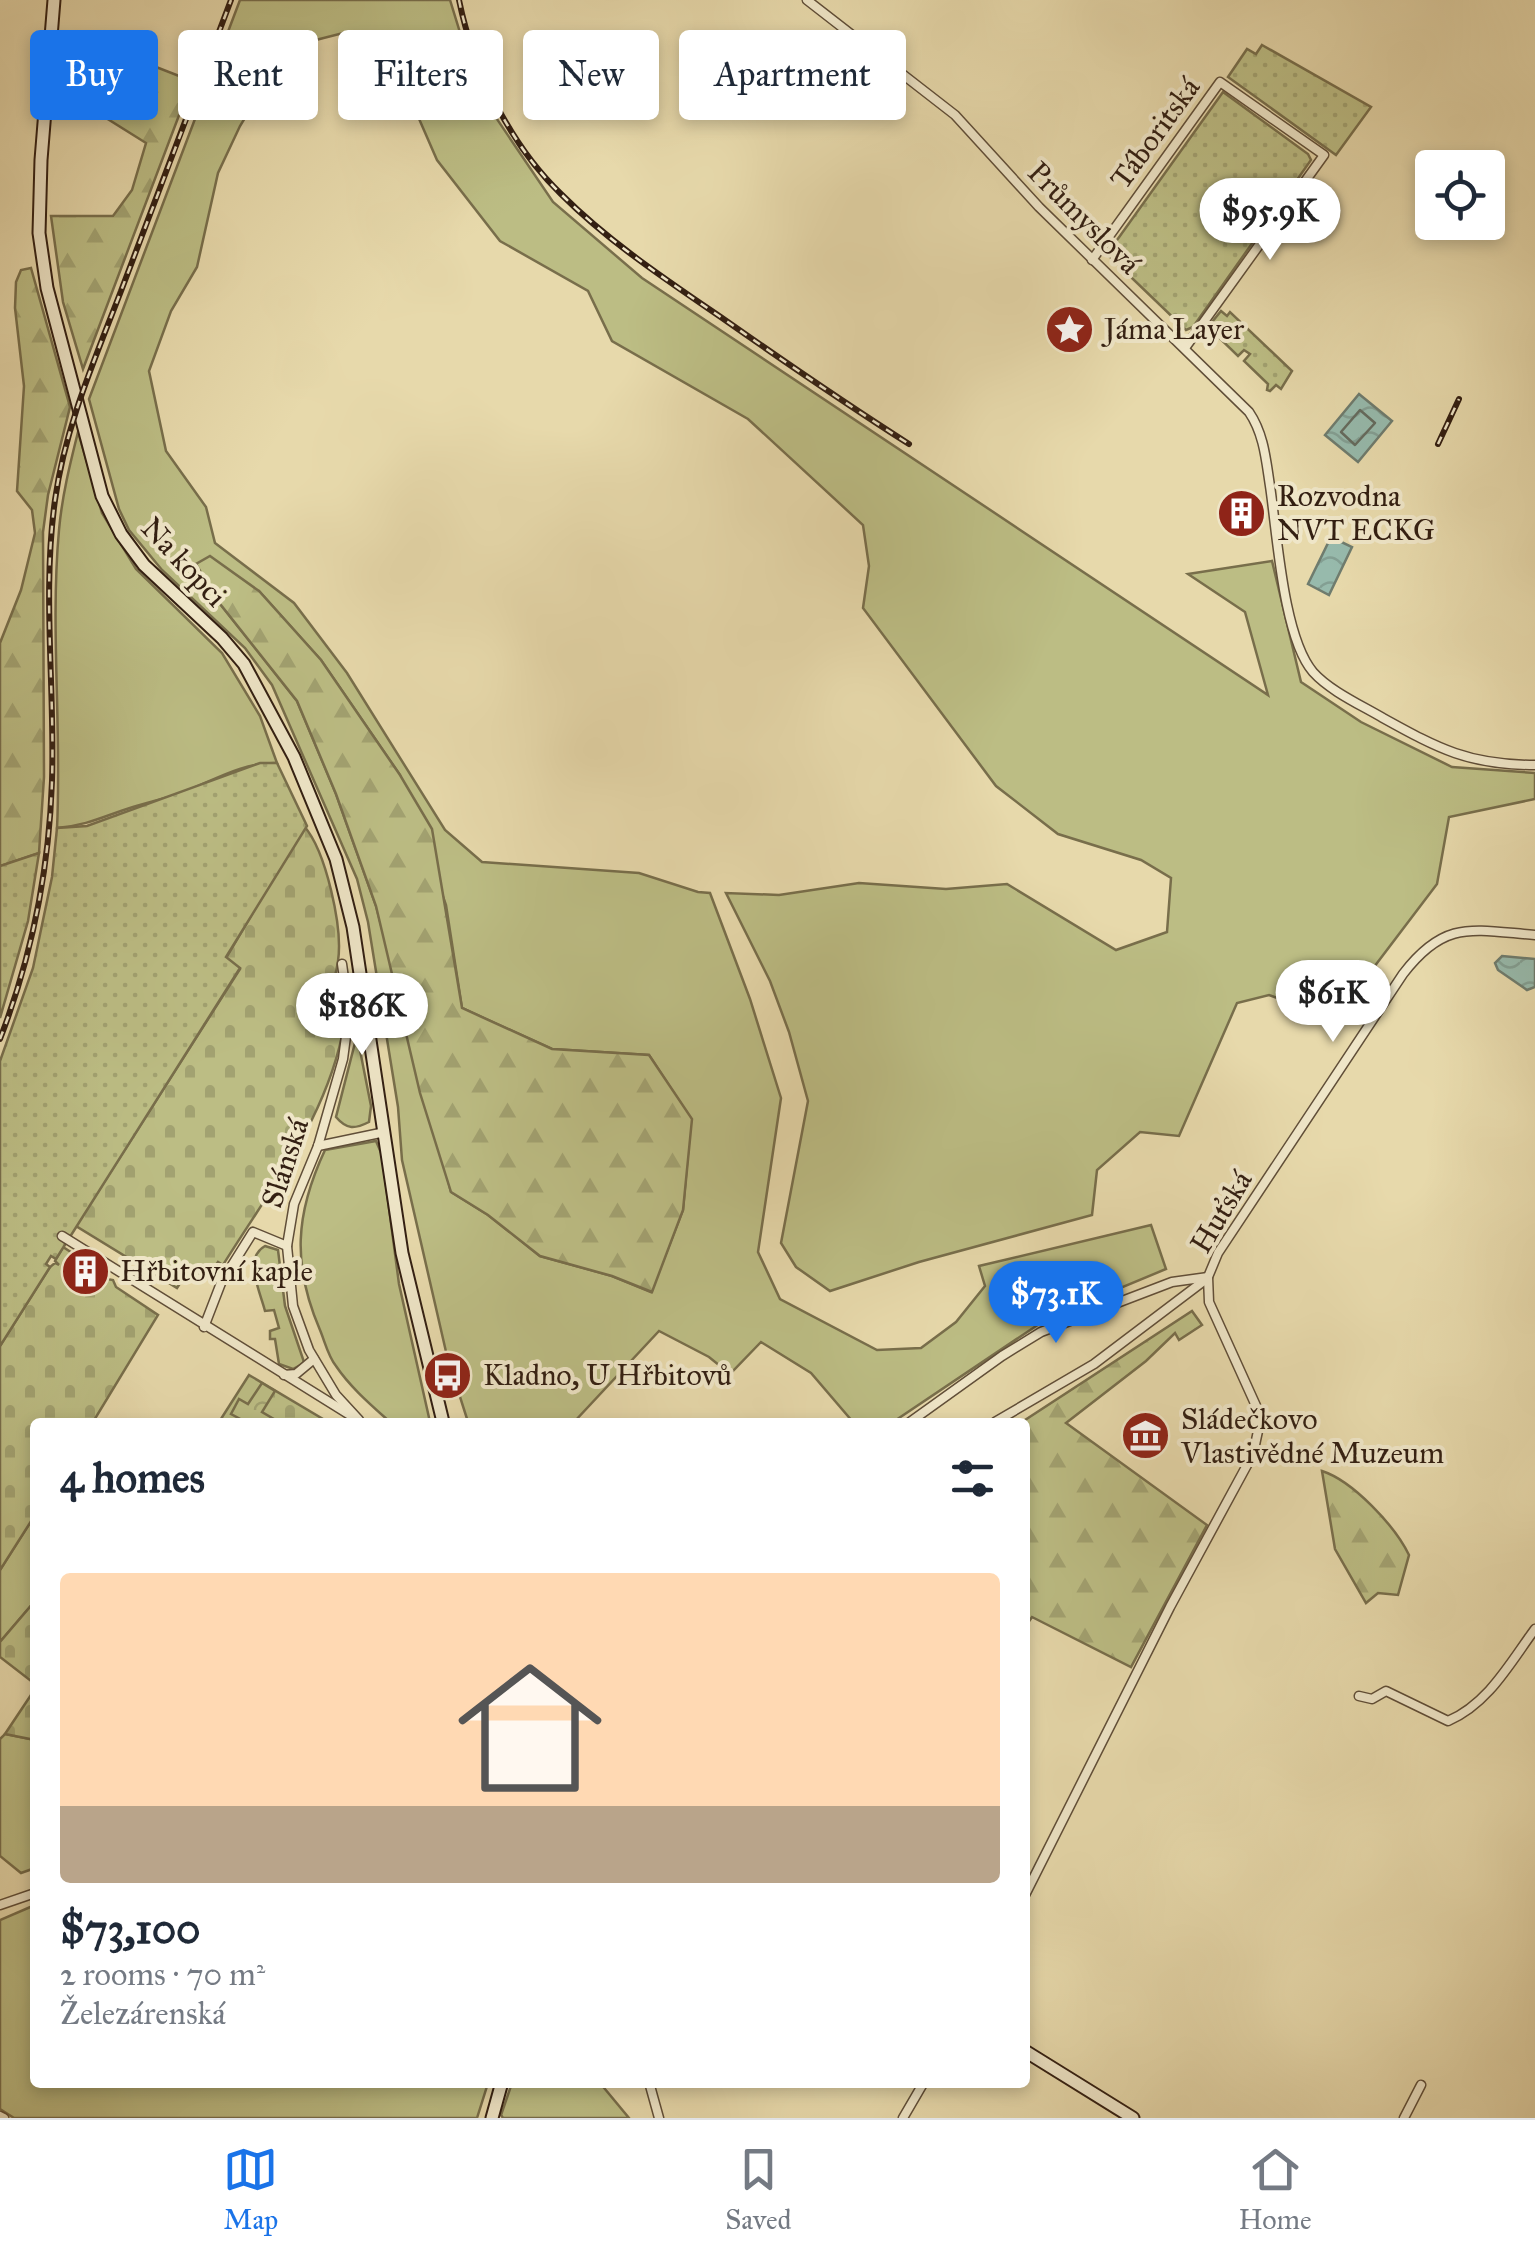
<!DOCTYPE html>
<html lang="en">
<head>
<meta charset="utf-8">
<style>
	:root { --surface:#fff; --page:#f6f6f7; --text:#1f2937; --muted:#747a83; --line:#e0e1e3; --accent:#1a73e8 }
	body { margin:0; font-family:"IM FELL Great Primer",serif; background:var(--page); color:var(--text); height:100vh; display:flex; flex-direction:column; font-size:38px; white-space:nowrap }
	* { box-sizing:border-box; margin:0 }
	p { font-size:32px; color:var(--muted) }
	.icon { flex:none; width:55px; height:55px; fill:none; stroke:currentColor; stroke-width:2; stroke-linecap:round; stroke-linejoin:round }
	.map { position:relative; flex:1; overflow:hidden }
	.panel { position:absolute; left:30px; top:1418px; width:1000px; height:670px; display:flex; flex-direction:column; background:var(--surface); border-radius:10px; box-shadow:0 5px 15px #0003 }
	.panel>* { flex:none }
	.guide { position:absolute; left:30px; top:30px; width:1000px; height:90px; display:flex; gap:20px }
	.controls { position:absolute; left:1415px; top:150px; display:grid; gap:20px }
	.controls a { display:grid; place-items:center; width:90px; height:90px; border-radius:10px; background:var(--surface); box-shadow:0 5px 15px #0003; font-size:50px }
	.price { position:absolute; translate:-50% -85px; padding:0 22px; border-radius:35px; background:#fff; color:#222; font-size:32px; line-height:65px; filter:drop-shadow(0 2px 5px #0008) }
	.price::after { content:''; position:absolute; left:50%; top:60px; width:30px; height:22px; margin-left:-15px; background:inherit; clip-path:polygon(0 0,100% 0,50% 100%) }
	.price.current { background:var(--accent); color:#fff }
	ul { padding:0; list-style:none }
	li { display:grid; align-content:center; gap:20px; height:530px; padding:0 30px }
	li span { display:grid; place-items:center; height:310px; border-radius:10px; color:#555 }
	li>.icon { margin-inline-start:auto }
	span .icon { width:180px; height:180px; fill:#fffc; stroke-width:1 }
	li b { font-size:42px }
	h2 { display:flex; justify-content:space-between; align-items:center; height:120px; padding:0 30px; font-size:42px }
	.pill { padding:0 35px; border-radius:10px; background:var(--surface); box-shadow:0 5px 15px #0003; font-size:35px; line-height:90px }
	.pill.current { background:var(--accent); color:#fff }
	.tabs { display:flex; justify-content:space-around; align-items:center; height:140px; border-top:2px solid var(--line); background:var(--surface); font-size:28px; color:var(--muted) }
	.tabs a { display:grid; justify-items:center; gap:5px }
	.tabs .current { color:var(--accent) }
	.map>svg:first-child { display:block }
	.grass { fill:#bcbd84; stroke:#786e4b; stroke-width:2.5; fill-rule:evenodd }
	.forest { fill:url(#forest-firs); stroke:#786e4b; stroke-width:2.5 }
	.cemetery { fill:url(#cemetery-stones); stroke:#786e4b; stroke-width:2.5 }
	.park { fill:url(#park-crowns); stroke:#786e4b; stroke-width:2.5 }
	.garden { fill:url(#garden-dots); stroke:#786e4b; stroke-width:2.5 }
	.water { fill:url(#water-waves); stroke:#6f7c6e; stroke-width:2.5 }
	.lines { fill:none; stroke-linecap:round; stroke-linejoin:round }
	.shore { stroke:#656c5f; stroke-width:2.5 }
	.street-casing { stroke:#604e38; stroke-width:11 }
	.secondary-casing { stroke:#331f12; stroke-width:15 }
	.street { stroke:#efe6c8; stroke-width:8 }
	.secondary { stroke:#efe6c8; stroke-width:11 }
	.rail-casing { stroke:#331f12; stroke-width:6 }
	.rail { stroke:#efe6c8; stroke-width:2.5; stroke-dasharray:8; stroke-linecap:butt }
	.labels { text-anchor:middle; stroke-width:8; stroke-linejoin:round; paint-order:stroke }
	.street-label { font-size:30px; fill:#331f12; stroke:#efe6c8 }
	.poi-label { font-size:30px; fill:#331f12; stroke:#efe6c8; text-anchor:start }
</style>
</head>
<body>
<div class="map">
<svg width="1535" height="2118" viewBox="0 0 1535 2118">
	<defs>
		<pattern id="forest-firs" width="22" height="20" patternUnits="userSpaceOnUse" patternTransform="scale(2.5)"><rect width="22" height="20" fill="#bcbd84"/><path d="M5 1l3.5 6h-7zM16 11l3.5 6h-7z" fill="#a2a271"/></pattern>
		<pattern id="cemetery-stones" width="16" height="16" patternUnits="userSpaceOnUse" patternTransform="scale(2.5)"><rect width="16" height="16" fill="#bcbd84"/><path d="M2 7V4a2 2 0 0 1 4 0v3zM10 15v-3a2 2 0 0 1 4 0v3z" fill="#a2a271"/></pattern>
		<pattern id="park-crowns" width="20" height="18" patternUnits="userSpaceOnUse" patternTransform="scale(2.5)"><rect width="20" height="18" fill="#bcbd84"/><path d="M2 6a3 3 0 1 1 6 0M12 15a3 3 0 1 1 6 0" fill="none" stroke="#a2a271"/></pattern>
		<pattern id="garden-dots" width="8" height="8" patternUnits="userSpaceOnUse" patternTransform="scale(2.5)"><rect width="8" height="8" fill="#bcbd84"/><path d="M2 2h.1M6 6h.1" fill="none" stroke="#a2a271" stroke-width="1.8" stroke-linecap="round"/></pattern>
		<pattern id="water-waves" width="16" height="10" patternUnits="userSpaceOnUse" patternTransform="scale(2.5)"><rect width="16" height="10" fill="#97baac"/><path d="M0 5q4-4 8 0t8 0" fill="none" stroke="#839f93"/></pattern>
	</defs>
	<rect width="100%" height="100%" fill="#e7d9ab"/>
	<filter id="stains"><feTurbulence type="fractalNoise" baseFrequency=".002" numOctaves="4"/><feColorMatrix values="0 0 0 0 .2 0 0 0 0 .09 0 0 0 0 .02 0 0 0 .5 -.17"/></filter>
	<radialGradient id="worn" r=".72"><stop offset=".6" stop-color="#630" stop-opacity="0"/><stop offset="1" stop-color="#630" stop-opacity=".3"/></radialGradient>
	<g class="grass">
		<path d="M240 0H450L478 91 553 202 642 278 1268 695 1245 612 1188 574 1272 561 1301 682 1361 722 1452 767 1535 773V799L1449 817 1437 884 1374 967 1305 1008 1269 995 1237 1003 1179 1136 1140 1132 1097 1170 1092 1215 919 1262 830 1291 796 1267 781 1243 808 1101 789 1032 770 981 726 893 779 895 859 883 946 889 1007 884 1116 950 1167 932 1171 878 1141 860 1058 834 996 786 863 608 869 566 863 525 748 419 612 341 588 291 500 241 437 160 400 75 378 41 347 32 312 41 280 60 240 126 218 173 197 267 171 311 149 371 166 451 206 507 215 543 294 603 347 673 445 830 482 862 639 873 698 892 710 893 750 999 781 1098 758 1252 780 1299 877 1350 921 1348 956 1322 985 1286 979 1266 1151 1225 1166 1269 1048 1318 893 1422H853L811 1373 761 1342 730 1374 709 1357 659 1331 574 1422H468L447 1356 402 1160 398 1107 368 922 357 879 272 685 245 648 162 570 129 530 119 509 89 399ZM259 591 321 660 400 775 446 905 462 1008 552 1049 649 1055 691 1119 683 1210 651 1292 612 1276 540 1256 488 1215 451 1192 376 906 336 794 297 701 217 600Z"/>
		<path d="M78 432 102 513 136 569 222 653 260 716 277 763C241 762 211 782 179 794 164 799 148 802 133 807 104 816 89 825 57 828 62 729 50 629 59 530 62 496 70 464 78 432Z"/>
		<path d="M357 1035 371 1106 369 1122C355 1129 347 1130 336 1117Z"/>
		<path d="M376 1141 382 1155 399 1284 430 1422H390C371 1405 350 1387 336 1366 328 1356 325 1342 320 1330 292 1265 295 1214 325 1150Z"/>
		<path d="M265 1246 278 1250 285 1306 303 1359 304 1363 293 1369 279 1364 275 1339H270V1331L279 1328 274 1310 265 1311C260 1291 243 1258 265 1246Z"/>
		<path d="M35 1515V1601L0 1642V1570Z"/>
		<path d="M5 1734 35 1740V1868L21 1873 0 1856V1739Z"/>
		<path d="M35 1905V2082L488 2083 477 2118H14L0 2109V1920Z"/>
		<path d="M600 2083 629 2118H503L501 2115 512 2083Z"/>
	</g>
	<g class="forest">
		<path d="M69 33 192 81 83 369 63 302 51 216H113L132 190 146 143 63 91Z"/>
		<path d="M31 268 70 407 48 495 43 532 44 777 39 853 0 866V643L21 590 35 533 32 510 17 491 24 386 15 308 16 282 21 270Z"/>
		<path d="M210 556 259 591 321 660 400 775 432 829 462 1008 552 1049 649 1055 692 1119 683 1210 652 1292 612 1276 540 1256 488 1215 451 1192 420 1093 376 906 336 794 297 701 217 600 196 564Z"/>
		<path d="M1192 1311 1202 1325 1179 1340 1175 1333 1146 1361 1066 1423 1207 1525 1131 1667 1032 1617 1025 1627V1422H1022Z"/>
		<path d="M1322 1471C1353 1481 1395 1526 1409 1555L1398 1595 1378 1593 1366 1603 1335 1549Z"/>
	</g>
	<g class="cemetery">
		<path d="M304 826C326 851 343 928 338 961 335 982 327 1003 322 1023L342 1036C323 1123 269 1191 223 1265L218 1262 207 1278 190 1268 177 1288 76 1226 240 969 226 958Z"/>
		<path d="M63 1247 108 1276 107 1279 113 1280 116 1287 158 1315 93 1422H35V1515L0 1570V1346L50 1267 55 1263 59 1265 55 1261Z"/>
		<path d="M249 1375 328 1422H219Z"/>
		<path d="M35 1601V1684L0 1657V1642Z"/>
		<path d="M35 1689V1740L5 1734Z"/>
	</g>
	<path class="park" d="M262 1383 275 1391 262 1412 279 1422H246L231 1414 239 1399 248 1404Z"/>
	<g class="garden">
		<path d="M1262 45 1371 107 1336 155 1228 77 1247 49 1256 54Z"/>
		<path d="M1223 92 1308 154 1311 160 1193 327 1186 330 1107 254Z"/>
		<path d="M1221 311 1227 316 1230 312 1292 371 1281 389 1276 385 1270 391 1267 390 1268 384 1244 361 1250 354 1244 350 1238 356 1208 327Z"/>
		<path d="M260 763H277L307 826 226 957 240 968 56 1259 51 1256 46 1264 50 1267 0 1346V1061L33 968 52 877 57 828 87 826Z"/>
		<path d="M39 853 28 921 0 1018V866Z"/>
	</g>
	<g class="water">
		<path d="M1359 394 1392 421 1358 462 1325 435Z"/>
		<path d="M1331 537 1352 547 1329 595 1308 584Z"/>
		<path d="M1502 956 1535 959V987L1527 990 1498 970 1495 963Z"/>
	</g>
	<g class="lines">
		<path class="shore" d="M1360 410 1375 423 1355 445 1341 432Z"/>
		<defs>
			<g id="street">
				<path d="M807 0 955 115 1039 207 1249 412C1264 434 1266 460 1270 486 1277 532 1283 637 1313 672 1330 691 1361 705 1383 718 1439 749 1469 765 1535 765"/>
				<path d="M1092 260 1220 82 1324 155 1185 348"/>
				<path d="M342 964 349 1014 343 1059 318 1146 294 1204 287 1246 293 1306 309 1350 336 1395 359 1420"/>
				<path d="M318 1146 385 1132"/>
				<path d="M62 1236 350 1415"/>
				<path d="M204 1327 221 1283 253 1232 287 1246"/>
				<path d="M284 1375 296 1374 314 1359"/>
				<path d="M910 1422 1002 1356 1041 1332 1172 1282 1208 1277"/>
				<path d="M995 1422 1094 1364 1205 1280"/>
				<path d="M1359 1696 1372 1699 1386 1691 1448 1721C1488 1704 1510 1663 1535 1629"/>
				<path d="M1025 1895 1170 1607 1253 1454 1258 1431 1257 1408 1209 1302 1208 1277 1218 1253 1403 974C1445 919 1473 930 1535 935"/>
				<path d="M0 1905 35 1893"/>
				<path d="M649 2082 659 2118"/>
				<path d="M0 2116 4 2118"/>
				<path d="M903 2118 924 2082"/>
				<path d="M1404 2118 1421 2085"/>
			</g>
			<g id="secondary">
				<path d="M54 0 41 160 39 233 47 288 102 496 121 534 144 565 222 638 244 664 294 757 336 859 353 927 402 1253 443 1422"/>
				<path d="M1025 2051 1133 2118"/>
				<path d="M492 2118 502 2082"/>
			</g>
		</defs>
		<use href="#street" class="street-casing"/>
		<use href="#secondary" class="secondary-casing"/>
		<use href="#street" class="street"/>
		<use href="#secondary" class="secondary"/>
		<defs>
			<g id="rail">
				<path d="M459 0C473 69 510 145 561 194 610 243 668 281 725 320 785 362 846 404 909 444"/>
				<path d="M1438 444 1459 399"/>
				<path d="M0 1039C32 956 49 870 52 781 55 687 42 593 55 500 65 427 95 359 121 291 158 194 195 97 231 0"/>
			</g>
		</defs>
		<use href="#rail" class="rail-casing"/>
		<use href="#rail" class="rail"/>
	</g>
	<defs>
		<symbol id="sight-disc" viewBox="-11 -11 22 22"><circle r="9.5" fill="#8f2418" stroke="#efe6c8"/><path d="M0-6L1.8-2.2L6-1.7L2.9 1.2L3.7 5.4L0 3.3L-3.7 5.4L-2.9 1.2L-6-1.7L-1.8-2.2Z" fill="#fff"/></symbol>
		<symbol id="building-disc" viewBox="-11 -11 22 22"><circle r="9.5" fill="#8f2418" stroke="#efe6c8"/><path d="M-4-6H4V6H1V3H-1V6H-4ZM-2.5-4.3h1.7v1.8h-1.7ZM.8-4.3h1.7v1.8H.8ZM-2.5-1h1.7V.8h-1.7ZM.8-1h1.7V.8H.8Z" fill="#fff"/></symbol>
		<symbol id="bus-disc" viewBox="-11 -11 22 22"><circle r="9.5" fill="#8f2418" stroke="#efe6c8"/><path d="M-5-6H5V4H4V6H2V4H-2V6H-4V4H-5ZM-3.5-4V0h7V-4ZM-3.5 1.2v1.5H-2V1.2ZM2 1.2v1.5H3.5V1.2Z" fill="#fff"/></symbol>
		<symbol id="museum-disc" viewBox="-11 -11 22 22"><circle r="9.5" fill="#8f2418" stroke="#efe6c8"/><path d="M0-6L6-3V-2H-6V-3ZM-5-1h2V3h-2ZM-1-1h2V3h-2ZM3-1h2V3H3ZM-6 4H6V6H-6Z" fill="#fff"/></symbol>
	</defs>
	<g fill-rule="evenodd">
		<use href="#sight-disc" x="1042" y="302" width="55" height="55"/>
		<use href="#building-disc" x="1214" y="486" width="55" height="55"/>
		<use href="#building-disc" x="58" y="1244" width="55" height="55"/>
		<use href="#bus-disc" x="420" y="1348" width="55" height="55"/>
		<use href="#museum-disc" x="1118" y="1408" width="55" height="55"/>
	</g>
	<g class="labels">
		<g class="street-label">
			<text transform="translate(1155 133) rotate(-54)" y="10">Táboritská</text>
			<text transform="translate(1084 218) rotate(45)" y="10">Průmyslová</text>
			<text transform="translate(184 562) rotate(47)" y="10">Na kopci</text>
			<text transform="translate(285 1163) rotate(-72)" y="10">Slánská</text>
			<text transform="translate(1221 1212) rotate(-59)" y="10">Huťská</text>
		</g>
		<g class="poi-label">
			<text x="1104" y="339">Jáma Layer</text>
			<text x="1277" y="506">Rozvodna<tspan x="1277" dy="34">NVT ECKG</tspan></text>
			<text x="120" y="1281">Hřbitovní kaple</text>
			<text x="483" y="1385">Kladno, U Hřbitovů</text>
			<text x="1181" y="1429">Sládečkovo<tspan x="1181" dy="34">Vlastivědné Muzeum</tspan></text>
		</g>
	</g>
	<rect width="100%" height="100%" filter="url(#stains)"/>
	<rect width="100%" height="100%" fill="url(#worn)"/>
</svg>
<div class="controls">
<a><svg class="icon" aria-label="locate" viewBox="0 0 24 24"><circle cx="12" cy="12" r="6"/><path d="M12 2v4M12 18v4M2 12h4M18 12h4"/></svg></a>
</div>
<b class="price" style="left:1270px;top:263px">$95.9K</b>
<b class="price" style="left:1333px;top:1045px">$61K</b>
<b class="price" style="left:362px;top:1058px">$186K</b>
<b class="price current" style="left:1056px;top:1346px">$73.1K</b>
<div class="guide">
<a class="pill current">Buy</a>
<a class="pill">Rent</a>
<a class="pill">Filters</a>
<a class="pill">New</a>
<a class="pill">Apartment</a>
</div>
<section class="panel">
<h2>4 homes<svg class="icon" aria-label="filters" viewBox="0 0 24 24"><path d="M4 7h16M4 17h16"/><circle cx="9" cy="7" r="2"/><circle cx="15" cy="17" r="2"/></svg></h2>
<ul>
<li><span style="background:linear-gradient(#ffd9b3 75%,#b9a48a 0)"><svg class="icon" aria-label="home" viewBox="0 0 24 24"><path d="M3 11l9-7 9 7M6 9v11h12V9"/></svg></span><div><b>$73,100</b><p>2 rooms · 70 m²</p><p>Železárenská</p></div></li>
</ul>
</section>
</div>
<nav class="tabs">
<a class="current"><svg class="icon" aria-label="map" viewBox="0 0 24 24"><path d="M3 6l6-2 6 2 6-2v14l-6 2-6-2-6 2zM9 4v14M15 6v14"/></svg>Map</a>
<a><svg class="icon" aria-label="saved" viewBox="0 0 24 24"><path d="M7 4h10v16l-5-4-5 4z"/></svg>Saved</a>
<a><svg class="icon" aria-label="home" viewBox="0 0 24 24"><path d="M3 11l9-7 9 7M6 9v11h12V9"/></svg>Home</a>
</nav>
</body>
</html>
